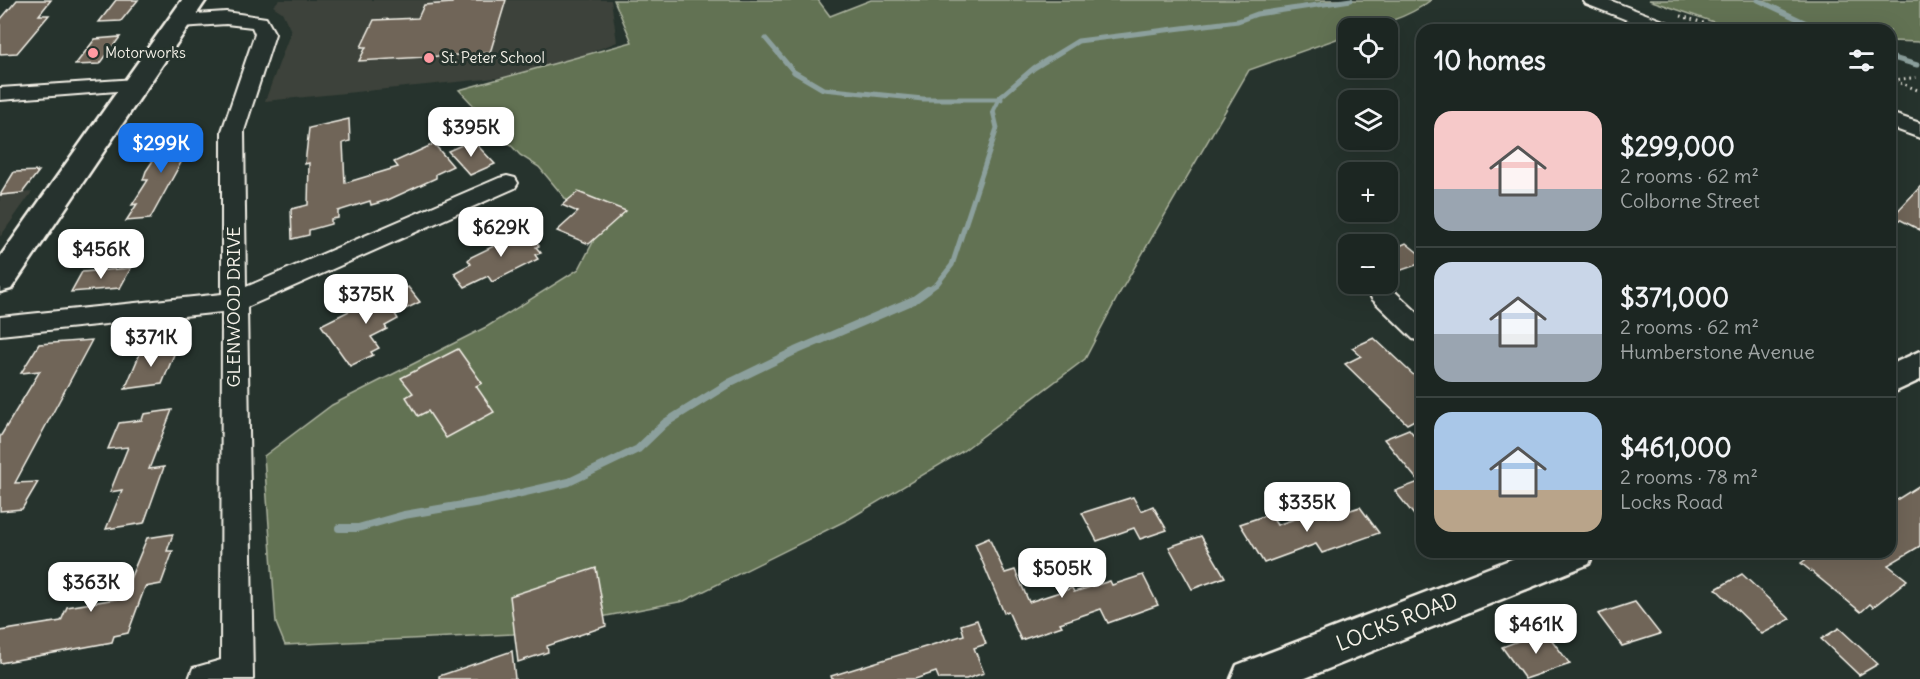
<!DOCTYPE html>
<html lang="en">
<head>
<meta charset="utf-8">
<style>
	:root { --surface:#1c2622; --page:#252e2a; --text:#f1f3f6; --muted:#a0a5a5; --line:#3a4340; --accent:#1a73e8 }
	body { margin:0; font-family:Delius,sans-serif; background:var(--page); color:var(--text); height:100vh; display:flex; flex-direction:column; font-size:22px; white-space:nowrap }
	* { box-sizing:border-box; margin:0 }
	p { font-size:20px; color:var(--muted) }
	.icon { flex:none; width:33px; height:33px; fill:none; stroke:currentColor; stroke-width:2; stroke-linecap:round; stroke-linejoin:round }
	.map { position:relative; flex:1; overflow:hidden }
	.details { position:absolute; left:1416px; top:24px; width:480px; height:534px; display:flex; flex-direction:column; background:var(--surface); border-radius:18px; box-shadow:0 6px 24px #0002,0 0 0 2px var(--line) }
	.details>* { flex:none }
	.buttons { position:absolute; left:1338px; top:18px; display:grid; gap:12px }
	.buttons a { display:grid; place-items:center; width:60px; height:60px; border-radius:12px; background:var(--surface); box-shadow:0 6px 24px #0002,0 0 0 2px var(--line); font-size:30px }
	.price { position:absolute; translate:-50% -51px; padding:0 14px; border-radius:12px; background:#fff; color:#222; font-size:20px; line-height:39px; filter:drop-shadow(0 2px 3px #0008) }
	.price::after { content:''; position:absolute; left:50%; top:36px; width:18px; height:14px; margin-left:-9px; background:inherit; clip-path:polygon(0 0,100% 0,50% 100%) }
	.price.selected { background:var(--accent); color:#fff }
	ul { padding:0; list-style:none }
	li { display:flex; align-items:center; gap:18px; height:150px; padding:0 18px }
	li+li { border-top:2px solid var(--line) }
	li span { display:grid; place-items:center; flex:none; width:168px; height:120px; border-radius:18px; color:#555 }
	li>.icon { margin-inline-start:auto }
	span .icon { width:72px; height:72px; fill:#fffc; stroke-width:1 }
	li b { font-size:26px }
	h2 { display:flex; justify-content:space-between; align-items:center; height:72px; padding:0 18px; font-size:26px }
	.map>svg:first-child { display:block }
	.built { fill:#3c423a }
	.green { fill:#627253; stroke:#abb29e; stroke-width:1.5 }
	.lines { fill:none; stroke-linecap:round; stroke-linejoin:round }
	.stream-far1 { stroke:#8ca09d; stroke-width:5 }
	.stream { stroke:#8ca09d; stroke-width:8 }
	.building { fill:#6f6558; stroke:#f4f1e8; stroke-width:1.5 }
	.minor-casing { stroke:#f4f1e8; stroke-width:4 }
	.tertiary-casing { stroke:#f4f1e8; stroke-width:5 }
	.secondary-casing { stroke:#f4f1e8; stroke-width:5 }
	.path { stroke:#f4f1e8; stroke-width:3; stroke-dasharray:1.5 4; stroke-linecap:butt }
	.minor { fill:#26332d; fill-rule:evenodd }
	.tertiary { fill:#26332d; fill-rule:evenodd }
	.secondary { fill:#26332d; fill-rule:evenodd }
	.poi-dot { fill:#ff9aa2; stroke:#26332d; stroke-width:2 }
	.labels { text-anchor:middle; stroke-width:6; stroke-linejoin:round; paint-order:stroke }
	.far-poi-label { font-size:15px; fill:#f4f1e8; stroke:#26332d; text-anchor:start }
	.street-label { font-size:18px; fill:#f4f1e8; stroke:#26332d }
	.near-street-label { font-size:21px; fill:#f4f1e8; stroke:#26332d }
</style>
</head>
<body>
<div class="map">
<svg width="1920" height="679" viewBox="0 0 1920 679">
	<rect width="100%" height="100%" fill="#26332d"/>
	<filter id="ink" filterUnits="userSpaceOnUse"><feTurbulence type="fractalNoise" baseFrequency=".0167" numOctaves="2"/><feDisplacementMap in="SourceGraphic" scale="12" xChannelSelector="R" yChannelSelector="G"/><feConvolveMatrix kernelMatrix="1 2 1 2 8 2 1 2 1" color-interpolation-filters="sRGB"/></filter>
	<g filter="url(#ink)">
		<g class="built">
			<path d="M279 0H611L617 42 536 74 265 101 291 31 282 12 273 6Z"/>
			<path d="M32 192 0 237V194Z"/>
		</g>
		<g class="green">
			<path d="M614 0H818L830 16 871 0H1431C1409 17 1377 28 1348 28V35L1249 70 1119 294 1085 359 963 451 849 519 684 601 513 634 285 645 276 623 264 456 332 405 488 326 579 269 593 242 579 215 539 167 520 155 459 90 632 42Z"/>
			<path d="M1649 0H1920V42L1890 41V30H1737Z"/>
		</g>
		<g class="lines">
			<g class="stream-far1">
				<path d="M1758 0 1821 30"/>
				<path d="M766 39 794 72 823 89 923 99H1001"/>
				<path d="M1890 57 1917 65"/>
				<path d="M926 292 937 284 952 265 997 128 993 111 1000 97 1034 68 1078 41 1238 21 1257 14 1351 0"/>
			</g>
			<path class="stream" d="M339 528H358L404 515 486 501 569 482 638 449 665 423 731 382 795 351 914 300 928 290"/>
		</g>
		<g class="building">
			<path d="M17 0H51L39 15H49L17 53 0 54V20Z"/>
			<path d="M116 0H138L121 21 99 22Z"/>
			<path d="M453 0H506L490 53 359 61 366 47H361L374 20 418 18 424 5 452 3Z"/>
			<path d="M120 37 100 64 75 65 95 39Z"/>
			<path d="M349 119 350 141 343 143 345 183 398 167 394 162 434 144 453 166 436 174V178L388 200 371 205 370 201 338 211V218L331 219V224L309 230V235L292 239 291 209 308 205 309 163 305 164 309 128Z"/>
			<path d="M195 130 191 137H195L150 219 126 221 137 204 132 205 148 180H143L146 171 172 132Z"/>
			<path d="M464 144 467 148 476 144 495 164 470 175 448 151Z"/>
			<path d="M39 171 22 193 0 195 14 172Z"/>
			<path d="M1920 187V230L1893 216Z"/>
			<path d="M578 192 626 211 589 244 557 231 578 212 562 205Z"/>
			<path d="M521 225 539 246 536 247 541 253 535 255 538 259 492 282 488 276 465 287 454 273 471 264 468 260 471 257 502 242 498 237Z"/>
			<path d="M1406 243 1422 256V263L1396 272 1388 265V251Z"/>
			<path d="M131 268 120 288 71 292 82 272Z"/>
			<path d="M408 287 420 302 395 314 398 319 385 326 387 329 371 337 379 348 371 352 373 355 350 366 321 325 369 301 382 297 384 299Z"/>
			<path d="M1374 338 1422 383V416L1407 424 1345 364 1361 356 1352 348Z"/>
			<path d="M92 340 15 483 38 482 22 509 0 511V437L40 371 21 373 39 344Z"/>
			<path d="M177 347 162 384 125 389 141 351Z"/>
			<path d="M458 349 482 383 476 386 494 412 446 438 428 411 418 416 406 397 413 393 401 378Z"/>
			<path d="M172 410 149 469 164 467 144 523 106 529 122 490 110 492 128 447 108 449 119 423 142 420 144 414Z"/>
			<path d="M1409 429 1422 445V525L1395 491 1419 482 1384 439Z"/>
			<path d="M1920 485V546L1888 565 1907 580 1873 607 1870 604 1861 612 1801 563 1816 552H1890V504Z"/>
			<path d="M1133 497 1141 511 1153 506 1167 530 1140 539 1134 528 1097 541 1082 513Z"/>
			<path d="M1360 507 1379 533 1322 553 1316 544 1264 563 1240 524 1270 514 1277 525 1323 509 1329 517Z"/>
			<path d="M173 534 167 551H173L161 584 145 587 128 633 114 636 112 642 0 663V631L61 621 67 607 122 598 147 538Z"/>
			<path d="M1201 536 1225 577 1192 589 1169 547Z"/>
			<path d="M989 538 1005 573 1015 570 1029 602 1072 588 1074 592 1110 581 1112 585 1143 575 1158 605 1108 623 1101 609 1060 623 1062 626 1021 640 1008 611 1004 613 975 544Z"/>
			<path d="M596 568 606 626 547 646 548 652 518 662 510 596Z"/>
			<path d="M1742 574 1790 619 1762 634 1716 589Z"/>
			<path d="M1635 602 1660 634 1622 646 1598 614Z"/>
			<path d="M977 620 986 644 974 648 984 673 966 679H939L936 672 915 679H832L831 676 964 635 961 625Z"/>
			<path d="M1839 628 1878 664 1859 675 1821 639Z"/>
			<path d="M1545 631 1570 664 1525 679 1502 647Z"/>
			<path d="M512 651 515 679H439V676Z"/>
		</g>
		<g class="lines">
			<defs>
				<g id="minor">
					<path d="M1583 0H1609L1677 26 1679 30H1653L1586 4Z"/>
					<path d="M226 12 266 18 275 34 244 131 246 287 499 178 507 176 515 178 518 183 515 188 247 307 253 679H189L193 668 221 660 222 312 0 335V317L222 294V131L255 34 252 27 226 24 180 27 171 21 180 15Z"/>
					<path d="M136 79 143 81 146 85 143 89 0 100V88Z"/>
					<path d="M1890 113 1920 123V138L1890 127Z"/>
					<path d="M1381 284 1390 287 1422 317V342L1413 339 1372 299 1369 293 1372 287Z"/>
				</g>
				<g id="tertiary">
					<path d="M1920 351V380L1890 394V365Z"/>
					<path d="M1530 552H1594L1589 564 1303 679H1231L1237 665Z"/>
				</g>
				<path id="secondary" d="M182 0H206L11 289 0 292V257Z"/>
			</defs>
			<use href="#minor" class="minor-casing"/>
			<use href="#tertiary" class="tertiary-casing"/>
			<use href="#secondary" class="secondary-casing"/>
			<g class="path">
				<path d="M1681 16 1727 30"/>
				<path d="M1890 79 1920 91"/>
				<path d="M1893 80 1920 77"/>
			</g>
			<use href="#minor" class="minor"/>
			<use href="#tertiary" class="tertiary"/>
			<use href="#secondary" class="secondary"/>
		</g>
	</g>
	<g class="poi-dot">
		<circle cx="93" cy="53" r="6"/>
		<circle cx="429" cy="58" r="6"/>
	</g>
	<g class="labels">
		<g class="far-poi-label">
			<text x="105" y="58">Motorworks</text>
			<text x="441" y="63">St. Peter School</text>
		</g>
		<g class="street-label">
			<text transform="translate(234 307) rotate(-90)" y="6">GLENWOOD DRIVE</text>
		</g>
		<g class="near-street-label">
			<text transform="translate(1397 622) rotate(-21)" y="7">LOCKS ROAD</text>
		</g>
	</g>
</svg>
<div class="buttons">
<a><svg class="icon" aria-label="locate" viewBox="0 0 24 24"><circle cx="12" cy="12" r="6"/><path d="M12 2v4M12 18v4M2 12h4M18 12h4"/></svg></a>
<a><svg class="icon" aria-label="layers" viewBox="0 0 24 24"><path d="M12 4l9 5-9 5-9-5zM3 14l9 5 9-5"/></svg></a>
<a>+</a>
<a>−</a>
</div>
<b class="price" style="left:471px;top:158px">$395K</b>
<b class="price selected" style="left:161px;top:174px">$299K</b>
<b class="price" style="left:501px;top:258px">$629K</b>
<b class="price" style="left:101px;top:280px">$456K</b>
<b class="price" style="left:366px;top:325px">$375K</b>
<b class="price" style="left:151px;top:368px">$371K</b>
<b class="price" style="left:1307px;top:533px">$335K</b>
<b class="price" style="left:1062px;top:599px">$505K</b>
<b class="price" style="left:91px;top:613px">$363K</b>
<b class="price" style="left:1536px;top:655px">$461K</b>
<section class="details">
<h2>10 homes<svg class="icon" aria-label="filters" viewBox="0 0 24 24"><path d="M4 7h16M4 17h16"/><circle cx="9" cy="7" r="2"/><circle cx="15" cy="17" r="2"/></svg></h2>
<ul>
<li><span style="background:linear-gradient(#f6c9c9 65%,#9aa5b1 0)"><svg class="icon" aria-label="home" viewBox="0 0 24 24"><path d="M3 11l9-7 9 7M6 9v11h12V9"/></svg></span><div><b>$299,000</b><p>2 rooms · 62 m²</p><p>Colborne Street</p></div></li>
<li><span style="background:linear-gradient(#c9d6e8 60%,#9aa5b1 0)"><svg class="icon" aria-label="home" viewBox="0 0 24 24"><path d="M3 11l9-7 9 7M6 9v11h12V9"/></svg></span><div><b>$371,000</b><p>2 rooms · 62 m²</p><p>Humberstone Avenue</p></div></li>
<li><span style="background:linear-gradient(#a9c7e8 65%,#b9a48a 0)"><svg class="icon" aria-label="home" viewBox="0 0 24 24"><path d="M3 11l9-7 9 7M6 9v11h12V9"/></svg></span><div><b>$461,000</b><p>2 rooms · 78 m²</p><p>Locks Road</p></div></li>
</ul>
</section>
</div>
</body>
</html>
